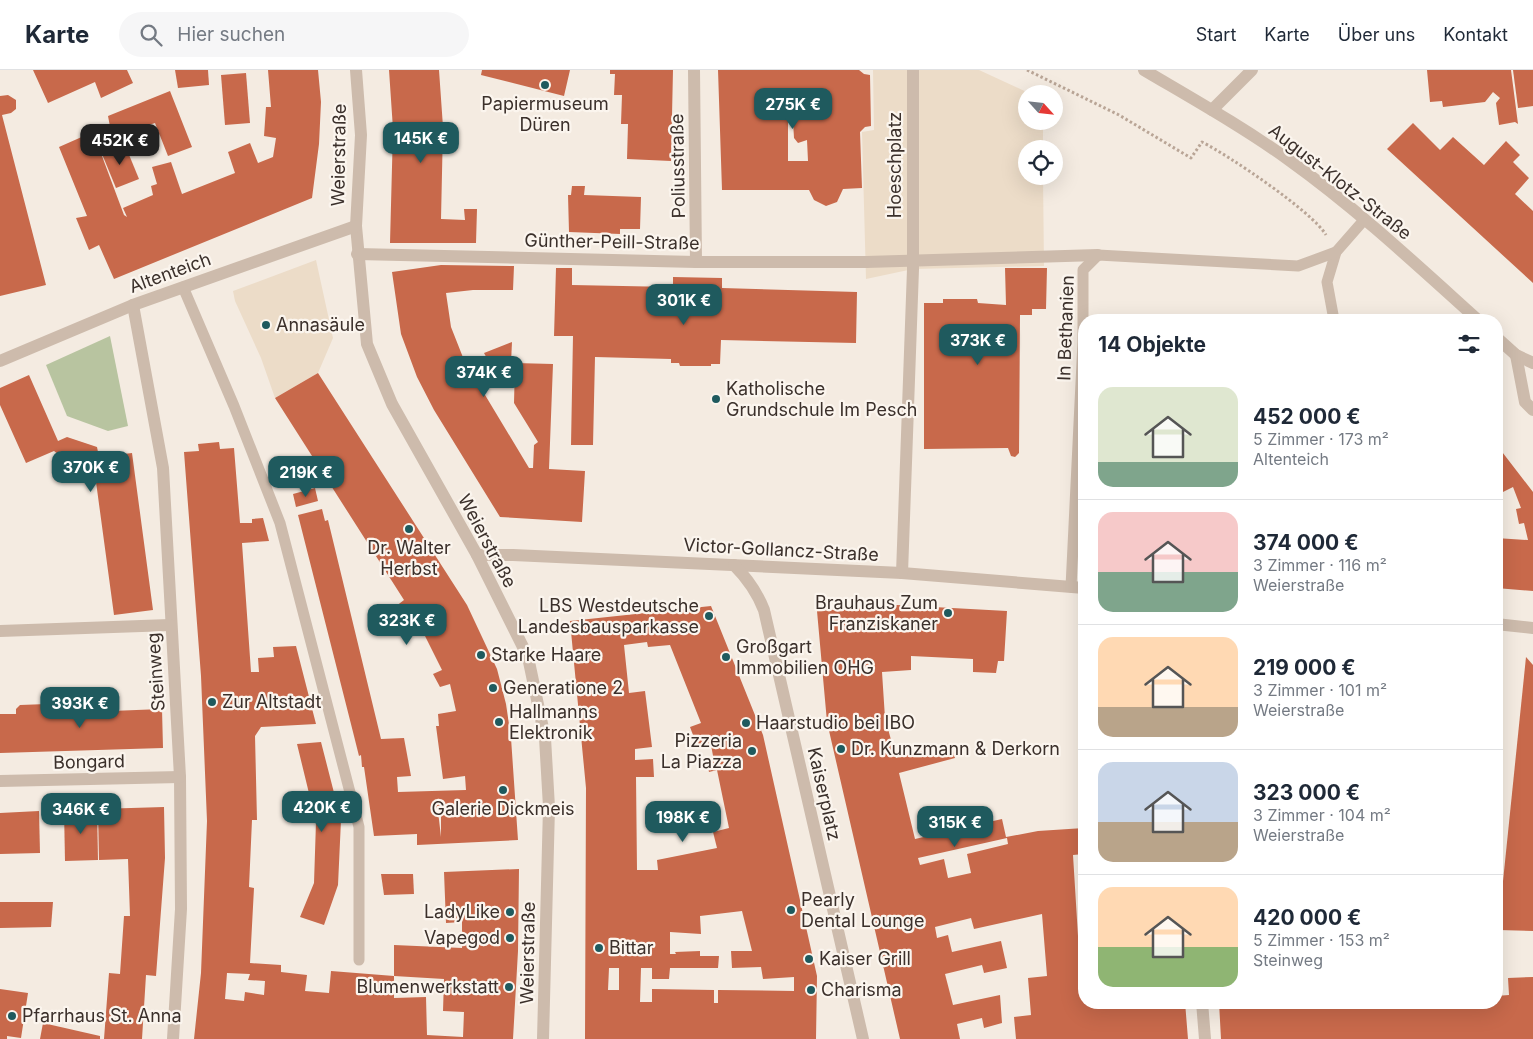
<!DOCTYPE html>
<html lang="de">
<head>
<meta charset="utf-8">
<style>
	:root { --surface:#fff; --page:#f6f6f7; --text:#1f2937; --muted:#747a83; --line:#e0e1e3; --accent:#1f5a5e }
	body { margin:0; font-family:Inter,sans-serif; background:var(--page); color:var(--text); height:100vh; display:flex; flex-direction:column; font-size:19px; white-space:nowrap }
	* { box-sizing:border-box; margin:0 }
	p { font-size:16px; color:var(--muted) }
	.icon { flex:none; width:28px; height:28px; fill:none; stroke:currentColor; stroke-width:2; stroke-linecap:round; stroke-linejoin:round }
	.map { position:relative; flex:1; overflow:hidden }
	.details { position:absolute; left:1078px; top:244px; width:425px; height:695px; display:flex; flex-direction:column; background:var(--surface); border-radius:20px; box-shadow:0 5px 20px #0002 }
	.details>* { flex:none }
	.needle { width:32px; rotate:117deg }
	.fabs { position:absolute; left:1018px; top:15px; display:grid; gap:10px }
	.fabs a { display:grid; place-items:center; width:45px; height:45px; border-radius:50%; background:var(--surface); box-shadow:0 5px 20px #0002; font-size:25px }
	.price { position:absolute; translate:-50% -42px; padding:0 11px; border-radius:10px; background:var(--accent); color:#fff; font-size:16px; line-height:32px; filter:drop-shadow(0 1px 2px #0008) }
	.price::after { content:''; position:absolute; left:50%; top:30px; width:15px; height:11px; margin-left:-8px; background:inherit; clip-path:polygon(0 0,100% 0,50% 100%) }
	.price.on { background:#222; color:#fff }
	ul { padding:0; list-style:none }
	li { display:flex; align-items:center; gap:15px; height:125px; padding:0 20px }
	li+li { border-top:1px solid var(--line) }
	li span { display:grid; place-items:center; flex:none; width:140px; height:100px; border-radius:15px; color:#555 }
	li>.icon { margin-inline-start:auto }
	span .icon { width:60px; height:60px; fill:#fffc; stroke-width:1 }
	li b { font-size:21px }
	h2 { display:flex; justify-content:space-between; align-items:center; height:60px; padding:0 20px; font-size:21px }
	header { display:flex; align-items:center; gap:30px; box-sizing:border-box; height:70px; padding:0 25px; background:var(--surface); border-bottom:1px solid var(--line) }
	header strong { font-size:24px }
	nav { display:flex; gap:28px; margin-inline-start:auto; font-size:18px }
	.search { width:350px; height:45px; background:var(--page); display:flex; align-items:center; gap:12px; box-sizing:border-box; padding:0 18px; border-radius:28px; color:var(--muted); font-size:19px }
	.map>svg:first-child { display:block }
	.green { fill:#b8c4a0 }
	.plaza { fill:#ecdcc8 }
	.building { fill:#c8694b; fill-rule:evenodd }
	.lines { fill:none; stroke-linecap:round; stroke-linejoin:round }
	.path { stroke:#b9a596; stroke-width:3; stroke-dasharray:2.5 2.5; stroke-linecap:butt }
	.service { stroke:#cdbbac; stroke-width:11 }
	.pedestrian { stroke:#cdbbac; stroke-width:12 }
	.minor { stroke:#cdbbac; stroke-width:12 }
	.tertiary { stroke:#cdbbac; stroke-width:12 }
	.poi-dot { fill:#1f5a5e; stroke:#fbf5ee; stroke-width:2 }
	.labels { text-anchor:middle; stroke-width:4.5; stroke-linejoin:round; paint-order:stroke }
	.poi-label { font-size:18px; fill:#3b302b; stroke:#fbf5ee; text-anchor:start }
	.street-label { font-size:18px; fill:#3b302b; stroke:#fbf5ee }
</style>
</head>
<body>
<header>
<strong>Karte</strong>
<div class="search"><svg class="icon" aria-label="search" viewBox="0 0 24 24"><circle cx="10" cy="10" r="6"/><path d="M15 15l6 6"/></svg>Hier suchen</div>
<nav><a>Start</a><a>Karte</a><a>Über uns</a><a>Kontakt</a></nav>
</header>
<div class="map">
<svg width="1533" height="969" viewBox="0 0 1533 969">
	<rect width="100%" height="100%" fill="#f4ebe1"/>
	<path class="green" d="M110 266 128 356 108 361 67 346 46 295Z"/>
	<g class="plaza">
		<path d="M873 0H979L1031 24H1026V51H1043V79H1026V106H1043L1044 196 913 199 866 209 862 62 874 60Z"/>
		<path d="M316 190 333 268 318 303 275 328 261 288 235 231 233 221Z"/>
	</g>
	<g class="building">
		<path d="M33 0H127L133 13 101 28 95 12 48 33Z"/>
		<path d="M175 0H208L209 15 178 18Z"/>
		<path d="M268 0H318L321 32 319 74 312 128 114 209 99 175 89 180 76 148 87 146 59 77 93 62 124 145 127 147 123 138 153 125 151 116 157 114 152 97 171 92 182 124 235 103 228 82 250 73 258 93 273 87 276 68 264 66 266 37H271Z"/>
		<path d="M389 0H439L443 57 441 149 465 150 464 139H477L476 173H390L393 59Z"/>
		<path d="M482 0H570L564 26 481 5Z"/>
		<path d="M610 0H673L671 91 627 89 628 54H621L622 25H614L615 4H610Z"/>
		<path d="M718 0H859L864 4 870 5 871 56 865 57 860 62 862 118 843 119 837 132 826 136 814 130 809 120H722ZM788 51H793L794 68 798 73 807 70 808 91H788Z"/>
		<path d="M1427 0H1511L1518 54 1515 52 1499 55 1496 33 1500 28 1493 22 1485 32 1443 37 1442 31 1430 32Z"/>
		<path d="M1513 0H1533V36L1518 38Z"/>
		<path d="M246 3 250 53 225 55 221 5Z"/>
		<path d="M170 21 192 77 168 86 155 53 112 67 108 46Z"/>
		<path d="M8 25 16 30V39L11 43 2 45 46 215 0 226V26Z"/>
		<path d="M1413 53 1440 80 1453 67 1484 95 1506 71 1520 85 1513 92 1529 108 1515 124 1533 141V213L1387 79Z"/>
		<path d="M125 75 139 109 116 118 102 84Z"/>
		<path d="M572 116H585L584 125 641 127 640 159H620V164L569 162 568 125H571Z"/>
		<path d="M441 195 514 196 513 220H473L446 223 451 257 464 290 529 398H533L534 375 538 372 514 333 515 293 553 294 549 399 585 401 582 452 500 447 434 340 417 307 401 264 392 202Z"/>
		<path d="M556 198H572V215L673 217V207L722 208V218L857 222 856 273 721 270 720 294H711V296H680L679 293H671V289L595 287 593 375H571L573 266H554Z"/>
		<path d="M1005 198H1047L1046 239H1032V245H1020L1019 383 1015 387 1011 386 1008 378 924 379V233H943V229H977L978 233 1006 235Z"/>
		<path d="M512 272 511 293 495 303 484 283Z"/>
		<path d="M318 303 467 535 497 599 506 634 511 668 518 770 417 775V764L374 766 364 697H362L361 685 359 686 353 662 298 445 322 439 325 451 328 450 381 669 404 668 411 706 397 707 398 722 466 720 465 706 443 709 436 656H439L438 644 456 641 450 614 440 617 433 604 442 600 421 558 415 547 395 556 387 543 404 530 275 328ZM438 741H441V767Z"/>
		<path d="M29 305 58 371 67 367 97 377 99 387 132 383 153 540 114 545 94 397 72 395 54 381 26 393 0 335V318Z"/>
		<path d="M219 372 220 379 234 378 240 453H252V449L263 448 269 471 242 473 251 602H259L258 588 274 587 273 577 296 576 316 654 261 657 255 666 257 750H252L249 817 254 818 250 893 281 895V902L307 905 305 921 329 923 331 901 394 906V928L426 927 427 965 463 967 464 942 443 941 444 909 394 906V875L462 878V852L446 853 444 802 519 799 518 881 513 969H194L201 903 207 751 201 606 184 382 199 381 198 374ZM227 903 250 904 248 910 265 911 264 925 245 922 244 931 225 929Z"/>
		<path d="M1496 374 1533 422V521L1496 518V468L1528 470 1524 453 1519 454 1516 439 1521 438 1513 417 1499 424 1496 416Z"/>
		<path d="M315 418 318 431 296 437 293 424Z"/>
		<path d="M897 535 1007 541 1004 591H998L996 603 973 602V589L911 586V600L882 602 885 648 896 688 951 673 955 688 899 703 915 769 1002 749 1006 767 1038 761 1084 758V784L1073 785 1078 866H1084V932H1185L1188 969H1016L1014 947 1031 945 1028 908 1047 906 1042 844 974 859 971 848 935 857 937 868 948 865 952 882 1001 871 1007 898 984 903 982 895 945 904 953 935 1000 925 1002 953 984 958 982 948 957 954 960 969H900L827 652 817 541ZM1007 768 1008 774 967 784 971 803 948 808 944 789 920 795 918 788Z"/>
		<path d="M711 536 763 665 817 906 816 969H585L586 718 570 551ZM647 572 648 577 670 575 701 653 690 657 698 678 711 675 714 691 707 693 709 702 717 700 729 758 713 762 717 778 657 790 658 800H637L636 707H654L653 689 635 690V679L652 677 645 621 629 623 624 575ZM742 841 752 881H731L732 898 761 897 763 909 794 907V921L718 920V933H714V920L652 919V932H640L641 898H652V909H669L670 898H718L719 886H700V881L675 882 676 884H670V862L701 864 700 846ZM609 898H619V920H608Z"/>
		<path d="M1526 587 1533 595V861L1498 860Z"/>
		<path d="M111 632V641L162 639 163 678 0 683V644H16V639L20 635 47 634V643L81 642V637L84 633Z"/>
		<path d="M321 672 341 750 338 815 324 855 300 847 314 813 316 752 297 674Z"/>
		<path d="M164 737 165 788 156 906 146 905 142 969H104L109 903 120 904 124 846H130L128 789 99 790 98 739Z"/>
		<path d="M97 739 98 790 65 791 64 740Z"/>
		<path d="M39 741 40 783 0 784V743Z"/>
		<path d="M381 804H413L414 824 384 825Z"/>
		<path d="M0 832H53L51 857 0 858Z"/>
		<path d="M1533 907V969H1221L1219 932H1240V939L1255 938 1254 932H1288V937L1304 936 1303 932H1496V926L1509 925 1508 908Z"/>
		<path d="M0 919 28 923 21 968 7 966V969H0Z"/>
		<path d="M43 953 100 966V969H40Z"/>
	</g>
	<g class="lines">
		<path class="path" d="M1027 0 1119 45 1191 88 1202 72C1228 85 1313 142 1326 165"/>
		<g class="service">
			<path d="M183 217 234 336 280 453 359 757V890"/>
			<path d="M1334 250 1327 212 1336 182 1364 150"/>
			<path d="M1071 517 1083 272V200L1098 185 1298 196 1336 182"/>
		</g>
		<g class="pedestrian">
			<path d="M866 192 1098 185"/>
			<path d="M913 197V0"/>
		</g>
		<g class="minor">
			<path d="M356 0 361 65 356 156 367 274 392 334 477 485 528 587 545 668 549 737 543 969"/>
			<path d="M694 0 696 192"/>
			<path d="M1212 40 1252 0"/>
			<path d="M357 184 696 192H866"/>
			<path d="M133 235 163 398 180 707 181 839 173 969"/>
			<path d="M0 291 133 235 356 156"/>
			<path d="M477 485H513L902 503 1084 518"/>
			<path d="M734 495C748 509 757 522 764 540L863 969"/>
			<path d="M902 503 913 199"/>
			<path d="M1496 554 1533 558"/>
			<path d="M0 561 170 555"/>
			<path d="M0 711 180 707"/>
			<path d="M1202 932 1205 969"/>
		</g>
		<g class="tertiary">
			<path d="M1144 0C1193 29 1243 57 1289 90 1356 138 1417 195 1478 250"/>
			<path d="M1496 267 1516 285 1533 293"/>
			<path d="M1516 285 1525 332 1533 340"/>
		</g>
	</g>
	<g class="poi-dot">
		<circle cx="545" cy="15" r="5"/>
		<circle cx="266" cy="255" r="5"/>
		<circle cx="716" cy="329" r="5"/>
		<circle cx="409" cy="459" r="5"/>
		<circle cx="948" cy="543" r="5"/>
		<circle cx="709" cy="546" r="5"/>
		<circle cx="481" cy="585" r="5"/>
		<circle cx="726" cy="587" r="5"/>
		<circle cx="493" cy="618" r="5"/>
		<circle cx="212" cy="632" r="5"/>
		<circle cx="499" cy="652" r="5"/>
		<circle cx="746" cy="653" r="5"/>
		<circle cx="841" cy="679" r="5"/>
		<circle cx="752" cy="681" r="5"/>
		<circle cx="503" cy="720" r="5"/>
		<circle cx="791" cy="840" r="5"/>
		<circle cx="510" cy="842" r="5"/>
		<circle cx="510" cy="868" r="5"/>
		<circle cx="599" cy="878" r="5"/>
		<circle cx="809" cy="889" r="5"/>
		<circle cx="509" cy="917" r="5"/>
		<circle cx="811" cy="920" r="5"/>
		<circle cx="12" cy="946" r="5"/>
	</g>
	<g class="labels">
		<g class="poi-label">
			<text x="545" y="40" text-anchor="middle">Papiermuseum<tspan x="545" dy="21">Düren</tspan></text>
			<text x="276" y="261">Annasäule</text>
			<text x="726" y="325">Katholische<tspan x="726" dy="21">Grundschule Im Pesch</tspan></text>
			<text x="409" y="484" text-anchor="middle">Dr. Walter<tspan x="409" dy="21">Herbst</tspan></text>
			<text x="938" y="539" text-anchor="end">Brauhaus Zum<tspan x="938" dy="21">Franziskaner</tspan></text>
			<text x="699" y="542" text-anchor="end">LBS Westdeutsche<tspan x="699" dy="21">Landesbausparkasse</tspan></text>
			<text x="736" y="583">Großgart<tspan x="736" dy="21">Immobilien OHG</tspan></text>
			<text x="491" y="591">Starke Haare</text>
			<text x="503" y="624">Generatione 2</text>
			<text x="222" y="638">Zur Altstadt</text>
			<text x="509" y="648">Hallmanns<tspan x="509" dy="21">Elektronik</tspan></text>
			<text x="756" y="659">Haarstudio bei IBO</text>
			<text x="742" y="677" text-anchor="end">Pizzeria<tspan x="742" dy="21">La Piazza</tspan></text>
			<text x="851" y="685">Dr. Kunzmann &amp; Derkorn</text>
			<text x="503" y="745" text-anchor="middle">Galerie Dickmeis</text>
			<text x="801" y="836">Pearly<tspan x="801" dy="21">Dental Lounge</tspan></text>
			<text x="500" y="848" text-anchor="end">LadyLike</text>
			<text x="500" y="874" text-anchor="end">Vapegod</text>
			<text x="609" y="884">Bittar</text>
			<text x="819" y="895">Kaiser Grill</text>
			<text x="499" y="923" text-anchor="end">Blumenwerkstatt</text>
			<text x="821" y="926">Charisma</text>
			<text x="22" y="952">Pfarrhaus St. Anna</text>
		</g>
		<g class="street-label">
			<text transform="translate(339 85) rotate(-89)" y="6">Weierstraße</text>
			<text transform="translate(895 95) rotate(-90)" y="6">Hoeschplatz</text>
			<text transform="translate(678 96) rotate(-91)" y="6">Poliusstraße</text>
			<text transform="translate(1340 112) rotate(38)" y="6">August-Klotz-Straße</text>
			<text transform="translate(612 172) rotate(1)" y="6">Günther-Peill-Straße</text>
			<text transform="translate(170 203) rotate(-20)" y="6">Altenteich</text>
			<text transform="translate(1066 258) rotate(-88)" y="6">In Bethanien</text>
			<text transform="translate(487 471) rotate(62)" y="6">Weierstraße</text>
			<text transform="translate(781 480) rotate(3)" y="6">Victor-Gollancz-Straße</text>
			<text transform="translate(156 602) rotate(-94)" y="6">Steinweg</text>
			<text transform="translate(89 692) rotate(-1)" y="6">Bongard</text>
			<text transform="translate(824 724) rotate(77)" y="6">Kaiserplatz</text>
			<text transform="translate(528 883) rotate(-89)" y="6">Weierstraße</text>
		</g>
	</g>
</svg>
<div class="fabs">
<a><svg class="needle" viewBox="-14 -14 28 28"><path d="M0-13l5 13h-10z" fill="#e53935"/><path d="M0 13l5-13h-10z" fill="#747a83"/></svg></a>
<a><svg class="icon" aria-label="locate" viewBox="0 0 24 24"><circle cx="12" cy="12" r="6"/><path d="M12 2v4M12 18v4M2 12h4M18 12h4"/></svg></a>
</div>
<b class="price" style="left:793px;top:60px">275K €</b>
<b class="price" style="left:421px;top:94px">145K €</b>
<b class="price on" style="left:120px;top:96px">452K €</b>
<b class="price" style="left:684px;top:256px">301K €</b>
<b class="price" style="left:978px;top:296px">373K €</b>
<b class="price" style="left:484px;top:328px">374K €</b>
<b class="price" style="left:91px;top:423px">370K €</b>
<b class="price" style="left:306px;top:428px">219K €</b>
<b class="price" style="left:407px;top:576px">323K €</b>
<b class="price" style="left:80px;top:659px">393K €</b>
<b class="price" style="left:322px;top:763px">420K €</b>
<b class="price" style="left:81px;top:765px">346K €</b>
<b class="price" style="left:683px;top:773px">198K €</b>
<b class="price" style="left:955px;top:778px">315K €</b>
<section class="details">
<h2>14 Objekte<svg class="icon" aria-label="filters" viewBox="0 0 24 24"><path d="M4 7h16M4 17h16"/><circle cx="9" cy="7" r="2"/><circle cx="15" cy="17" r="2"/></svg></h2>
<ul>
<li><span style="background:linear-gradient(#dfe7d0 75%,#7fa58c 0)"><svg class="icon" aria-label="home" viewBox="0 0 24 24"><path d="M3 11l9-7 9 7M6 9v11h12V9"/></svg></span><div><b>452 000 €</b><p>5 Zimmer · 173 m²</p><p>Altenteich</p></div></li>
<li><span style="background:linear-gradient(#f6c9c9 60%,#7fa58c 0)"><svg class="icon" aria-label="home" viewBox="0 0 24 24"><path d="M3 11l9-7 9 7M6 9v11h12V9"/></svg></span><div><b>374 000 €</b><p>3 Zimmer · 116 m²</p><p>Weierstraße</p></div></li>
<li><span style="background:linear-gradient(#ffd9b3 70%,#b9a48a 0)"><svg class="icon" aria-label="home" viewBox="0 0 24 24"><path d="M3 11l9-7 9 7M6 9v11h12V9"/></svg></span><div><b>219 000 €</b><p>3 Zimmer · 101 m²</p><p>Weierstraße</p></div></li>
<li><span style="background:linear-gradient(#c9d6e8 60%,#b9a48a 0)"><svg class="icon" aria-label="home" viewBox="0 0 24 24"><path d="M3 11l9-7 9 7M6 9v11h12V9"/></svg></span><div><b>323 000 €</b><p>3 Zimmer · 104 m²</p><p>Weierstraße</p></div></li>
<li><span style="background:linear-gradient(#ffd9b3 60%,#8fb573 0)"><svg class="icon" aria-label="home" viewBox="0 0 24 24"><path d="M3 11l9-7 9 7M6 9v11h12V9"/></svg></span><div><b>420 000 €</b><p>5 Zimmer · 153 m²</p><p>Steinweg</p></div></li>
</ul>
</section>
</div>
</body>
</html>
